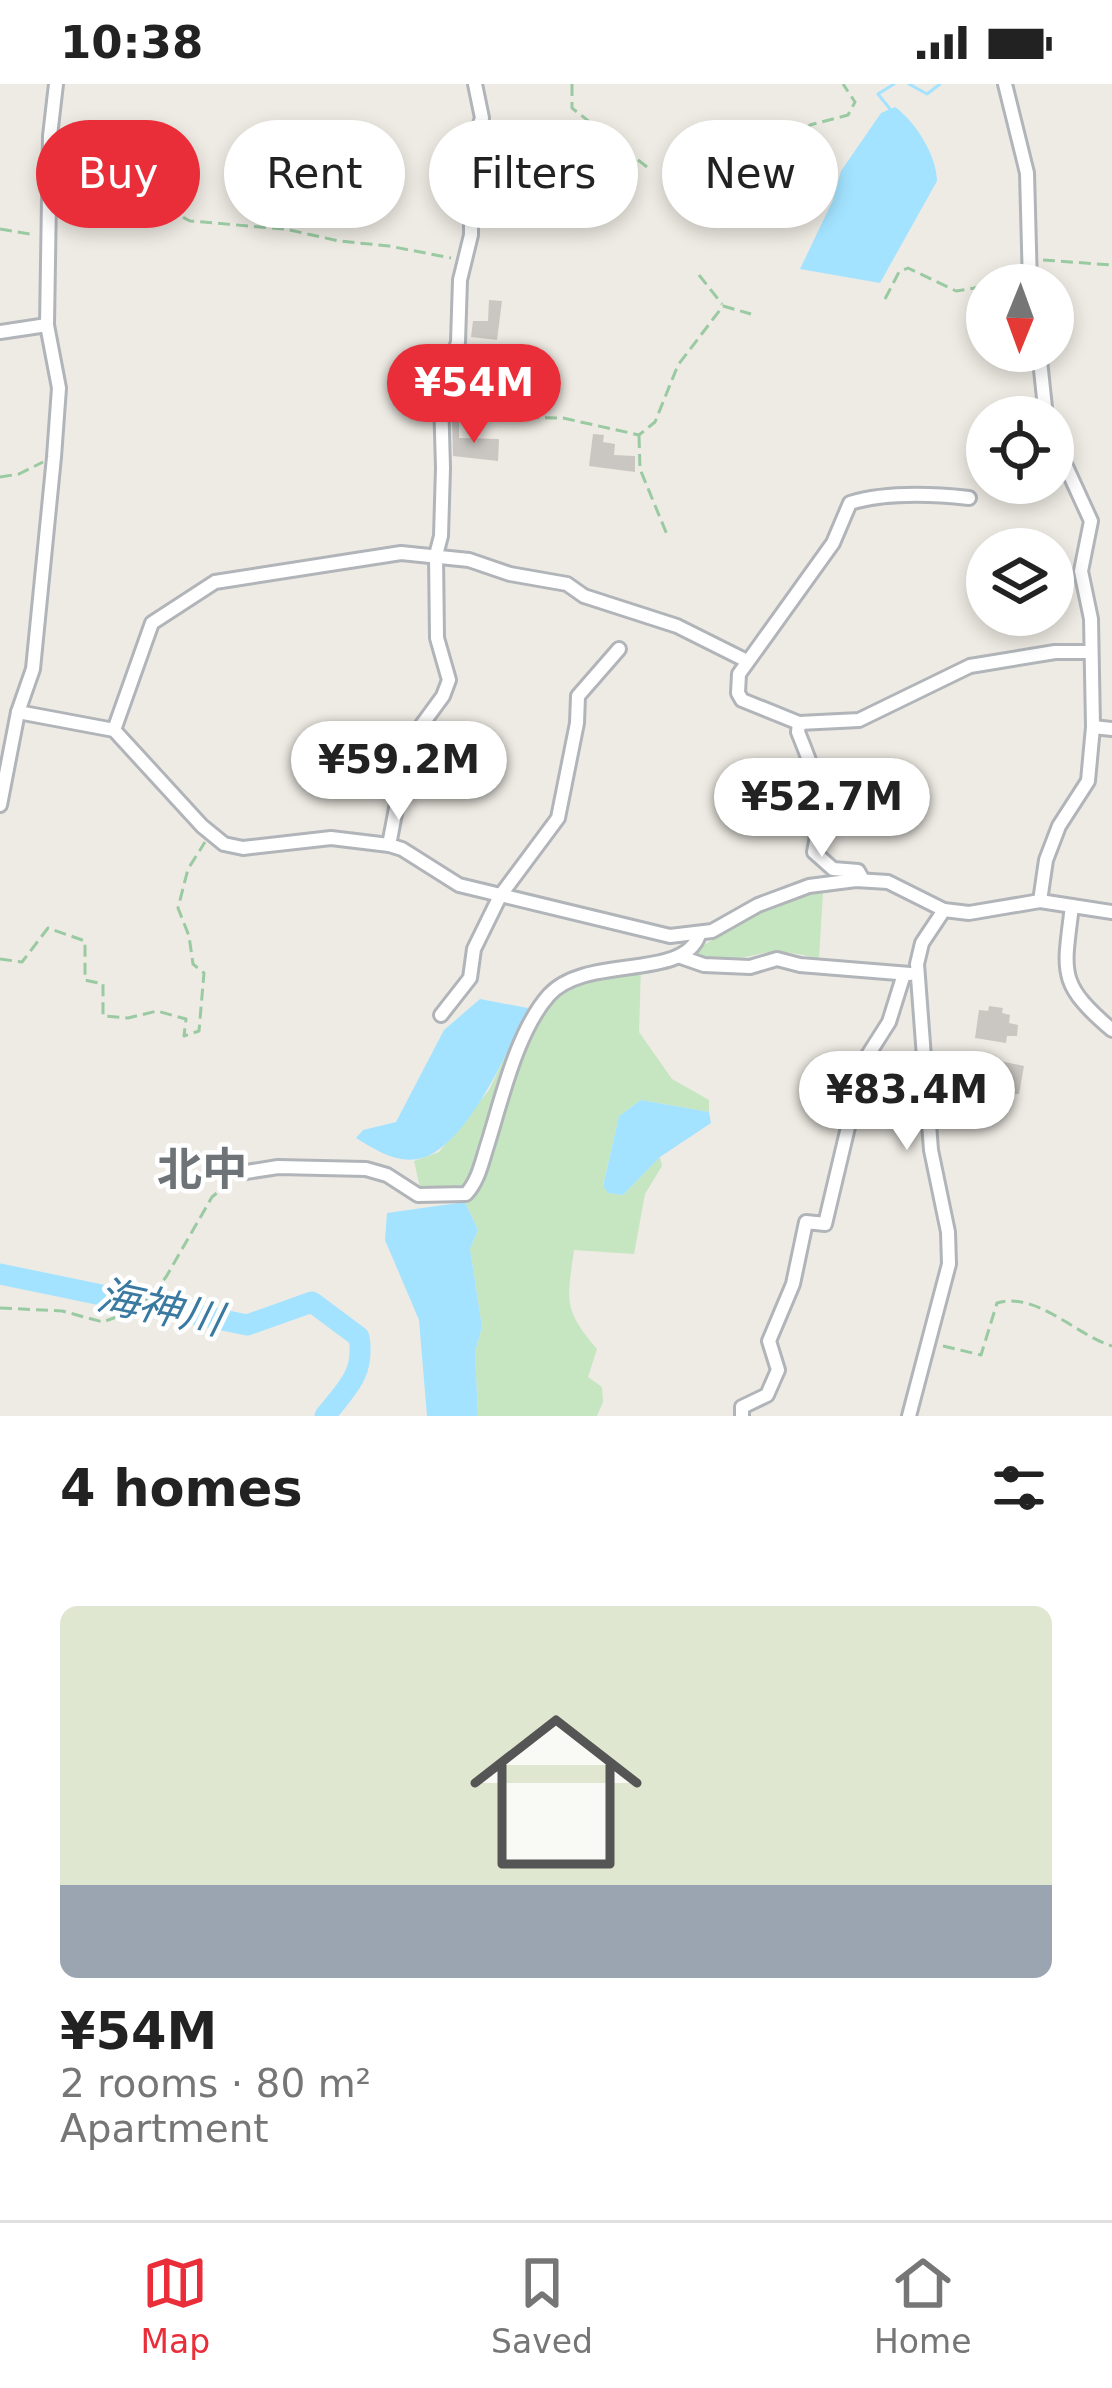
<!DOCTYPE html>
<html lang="en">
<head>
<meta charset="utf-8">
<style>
	:root { --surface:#fff; --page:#f2f2f2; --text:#222; --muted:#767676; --line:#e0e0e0; --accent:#ea2e39 }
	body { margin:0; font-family:"DejaVu Sans","Noto Sans JP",sans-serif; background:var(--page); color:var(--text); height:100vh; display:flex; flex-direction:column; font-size:45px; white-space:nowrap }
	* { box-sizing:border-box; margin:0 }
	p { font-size:39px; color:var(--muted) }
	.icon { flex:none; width:66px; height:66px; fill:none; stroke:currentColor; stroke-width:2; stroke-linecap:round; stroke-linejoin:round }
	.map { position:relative; height:1332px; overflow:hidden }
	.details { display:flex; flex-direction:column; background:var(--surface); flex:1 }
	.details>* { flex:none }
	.banner { position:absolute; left:36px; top:36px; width:1041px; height:108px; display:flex; gap:24px }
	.needle { width:78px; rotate:181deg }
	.controls { position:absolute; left:966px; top:180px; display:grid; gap:24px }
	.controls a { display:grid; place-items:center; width:108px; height:108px; border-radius:50%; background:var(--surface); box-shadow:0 6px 18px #0003; font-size:60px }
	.price { position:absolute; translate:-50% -102px; padding:0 27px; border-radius:42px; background:#fff; color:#222; font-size:39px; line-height:78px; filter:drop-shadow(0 3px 6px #0008) }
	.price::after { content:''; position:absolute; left:50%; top:72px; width:36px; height:27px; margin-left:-18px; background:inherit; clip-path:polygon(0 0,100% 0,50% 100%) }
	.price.selected { background:var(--accent); color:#fff }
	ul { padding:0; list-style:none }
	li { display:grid; align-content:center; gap:24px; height:636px; padding:0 60px }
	li span { display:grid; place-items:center; height:372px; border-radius:18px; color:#555 }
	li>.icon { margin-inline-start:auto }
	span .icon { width:216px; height:216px; fill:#fffc; stroke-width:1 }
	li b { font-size:51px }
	h2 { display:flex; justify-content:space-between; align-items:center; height:144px; padding:0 60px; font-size:51px }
	.pill { padding:0 42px; border-radius:54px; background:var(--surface); box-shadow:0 6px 18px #0003; font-size:42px; line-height:108px }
	.pill.selected { background:var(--accent); color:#fff }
	.status { display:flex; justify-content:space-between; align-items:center; height:84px; padding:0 60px; background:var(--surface); direction:ltr }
	.status svg { height:33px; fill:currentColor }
	.tabs { display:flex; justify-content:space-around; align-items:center; height:168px; border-top:3px solid var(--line); background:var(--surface); font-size:33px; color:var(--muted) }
	.tabs a { display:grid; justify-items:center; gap:6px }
	.tabs .selected { color:var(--accent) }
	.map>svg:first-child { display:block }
	.green { fill:#c5e6c0 }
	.water { fill:#a3e3ff }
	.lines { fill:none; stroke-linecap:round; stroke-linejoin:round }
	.stream { stroke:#a3e3ff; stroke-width:3 }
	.river { stroke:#a3e3ff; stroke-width:21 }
	.building { fill:#cac6c1 }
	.minor-casing { stroke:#b1b5b9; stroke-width:18 }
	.path { stroke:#9acaa2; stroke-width:3; stroke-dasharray:12 6; stroke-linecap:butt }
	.minor { stroke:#fff; stroke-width:12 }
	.labels { text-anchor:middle; stroke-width:9; stroke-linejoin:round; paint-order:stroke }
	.water-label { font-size:42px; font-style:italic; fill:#3a79a0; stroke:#fff }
	.quarter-label { font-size:45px; font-weight:bold; fill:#6d7376; stroke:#fff }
</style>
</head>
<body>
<div class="status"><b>10:38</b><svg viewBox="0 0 49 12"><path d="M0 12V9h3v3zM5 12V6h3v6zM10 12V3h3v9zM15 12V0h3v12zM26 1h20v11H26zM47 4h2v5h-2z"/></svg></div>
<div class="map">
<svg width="1112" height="1332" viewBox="0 0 1112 1332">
	<rect width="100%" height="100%" fill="#eeebe4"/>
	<g class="green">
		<path d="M823 809 819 874C804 872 784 866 769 868 739 873 721 883 691 869 734 843 773 815 823 809Z"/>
		<path d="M641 883 639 948 672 995 709 1016V1028L641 1016 619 1032 603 1101 608 1109 623 1111 660 1073 662 1082 645 1110 634 1170 574 1166C567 1217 563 1225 597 1265L588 1293 602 1303 603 1318 597 1332H478L475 1268 482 1243 470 1165 478 1146 465 1118 420 1104 414 1077 439 1068 489 1006 528 924 596 887Z"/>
	</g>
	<g class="water">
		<path d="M895 23C915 37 937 72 937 97L880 199 800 185 833 116 841 87 881 29Z"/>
		<path d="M480 915 528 924C509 965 465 1067 418 1075 395 1079 374 1065 356 1054L363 1046 396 1038 444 946Z"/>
		<path d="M641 1016 709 1028 711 1039 660 1073 623 1111 608 1109 603 1102 619 1032Z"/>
		<path d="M465 1118 478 1146 470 1165 482 1243 475 1268 478 1332H427L419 1236 385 1156 387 1129Z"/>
	</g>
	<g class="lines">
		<g class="stream">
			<path d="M909 0 927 10 940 0"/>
			<path d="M890 25 878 10 894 0"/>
		</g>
		<path class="river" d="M0 1190 247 1241 312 1218 359 1253C365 1290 347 1304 325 1332"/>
	</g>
	<g class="building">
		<path d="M489 216 502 217 497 256 471 253 473 237H488Z"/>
		<path d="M463 276 469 282V303L487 307 486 325 452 324Z"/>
		<path d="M452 337H459V354L499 355 498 377 453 372Z"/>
		<path d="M593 350 604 351 603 358 615 360 614 371 635 372V388L589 382Z"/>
		<path d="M989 922 1003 924 1002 929 1010 931 1009 939 1018 941 1017 952H1007L1006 959 975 954 979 926 988 927Z"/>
		<path d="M985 974 1024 982 1019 1010 961 1006 964 975 985 978Z"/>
	</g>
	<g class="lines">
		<defs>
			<g id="minor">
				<path d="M1005 0 1027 89 1030 201"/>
				<path d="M0 248 47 241"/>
				<path d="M1039 267 1046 333"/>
				<path d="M969 414C932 410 886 408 850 419L833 459 739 590 738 609 742 616 799 639 859 636 970 582 1055 568H1091"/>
				<path d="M18 628 114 646 202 742 224 760 243 764 331 754 389 761 402 765 459 801 670 852 712 847 758 821 809 802 856 796 888 798 944 826 969 829 1040 817 1112 828"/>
				<path d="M799 639 798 648C817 695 825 716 814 768L833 785 858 787 863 796"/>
				<path d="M1093 643 1112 645"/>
				<path d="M114 646 152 539 215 498 401 469 469 476 510 490 567 500 584 512 677 542 747 577"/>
				<path d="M0 721 18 628 33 585 54 373 59 304 47 241 50 52 56 0"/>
				<path d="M389 761 402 693 421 642 443 612 449 596 437 554 436 471 441 452 443 384 441 313 458 258 460 196 471 151V67L482 34 475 0"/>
				<path d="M1040 817 1046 776 1059 742 1088 697 1093 643 1091 535 1081 487 1091 437 1053 354"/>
				<path d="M1072 822C1064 889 1057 899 1112 946"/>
				<path d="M681 873 704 881 750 883 777 875 800 881 910 890"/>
				<path d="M441 931 470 894 474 865 500 812 558 734 577 639 578 612 619 565"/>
				<path d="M240 1089 278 1083 366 1085 387 1091 418 1111 466 1110C479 1096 482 1077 488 1059 502 1014 517 947 549 911 586 870 683 897 699 851"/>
				<path d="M742 1332V1323L767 1311 778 1286 769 1257 793 1200 806 1138 825 1140 849 1039 854 993 889 938 904 890"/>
				<path d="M909 1332 949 1180 948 1148 931 1066 917 880 922 859 944 826"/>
			</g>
		</defs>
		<use href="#minor" class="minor-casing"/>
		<g class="path">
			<path d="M572 0V24L647 83"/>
			<path d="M745 101 771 60 793 59 810 41 848 31 855 18 843 0"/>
			<path d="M61 122 154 118 190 137 285 145 339 157 389 162 451 174"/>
			<path d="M0 145 35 151"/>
			<path d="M1043 176 1112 181"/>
			<path d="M699 191 722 220"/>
			<path d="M995 201 1015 198"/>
			<path d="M885 215 899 188 908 184 956 207 987 202"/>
			<path d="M455 332 563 334 639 351 655 338 678 281 723 222 751 230"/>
			<path d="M639 352 640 385 668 453"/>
			<path d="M0 393 19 390 43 378"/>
			<path d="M0 875 22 878 48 844 85 857V896L103 900V932L128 934 157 927 186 935 184 952 199 947 204 889 193 880 189 852 178 824 188 785 205 758"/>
			<path d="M0 1224 62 1227 103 1238 127 1229 148 1215 166 1193 212 1113 229 1099"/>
			<path d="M943 1262 981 1271 997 1219C1036 1207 1076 1251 1112 1262"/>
		</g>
		<use href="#minor" class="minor"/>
	</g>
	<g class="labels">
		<g class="water-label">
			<text transform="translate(160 1223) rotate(12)" y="15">海神川</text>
		</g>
		<g class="quarter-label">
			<text x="202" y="1101">北中</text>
		</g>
	</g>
</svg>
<div class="controls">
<a><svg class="needle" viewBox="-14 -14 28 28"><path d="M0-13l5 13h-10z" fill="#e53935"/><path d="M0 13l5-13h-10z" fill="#767676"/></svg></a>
<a><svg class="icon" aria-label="locate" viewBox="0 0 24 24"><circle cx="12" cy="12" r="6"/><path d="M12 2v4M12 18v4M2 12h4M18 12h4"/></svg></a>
<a><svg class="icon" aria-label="layers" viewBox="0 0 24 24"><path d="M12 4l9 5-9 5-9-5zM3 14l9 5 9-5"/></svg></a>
</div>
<b class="price selected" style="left:474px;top:362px">¥54M</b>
<b class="price" style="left:399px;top:739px">¥59.2M</b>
<b class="price" style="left:822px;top:776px">¥52.7M</b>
<b class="price" style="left:907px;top:1069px">¥83.4M</b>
<div class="banner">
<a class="pill selected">Buy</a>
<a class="pill">Rent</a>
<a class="pill">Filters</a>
<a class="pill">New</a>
</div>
</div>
<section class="details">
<h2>4 homes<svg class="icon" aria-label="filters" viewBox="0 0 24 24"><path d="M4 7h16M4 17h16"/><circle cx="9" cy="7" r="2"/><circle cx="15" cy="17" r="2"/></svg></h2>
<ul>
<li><span style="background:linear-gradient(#dfe7d0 75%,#9aa5b1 0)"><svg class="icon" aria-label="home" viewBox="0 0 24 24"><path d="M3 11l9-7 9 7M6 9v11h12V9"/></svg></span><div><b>¥54M</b><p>2 rooms · 80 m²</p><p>Apartment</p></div></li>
</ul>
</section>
<nav class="tabs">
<a class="selected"><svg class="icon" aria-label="map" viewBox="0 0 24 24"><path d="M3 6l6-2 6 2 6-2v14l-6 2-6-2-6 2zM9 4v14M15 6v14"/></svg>Map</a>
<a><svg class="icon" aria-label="saved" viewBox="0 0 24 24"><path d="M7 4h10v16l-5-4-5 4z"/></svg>Saved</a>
<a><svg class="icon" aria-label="home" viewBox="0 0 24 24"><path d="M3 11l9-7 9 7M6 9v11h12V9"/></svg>Home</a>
</nav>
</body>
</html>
